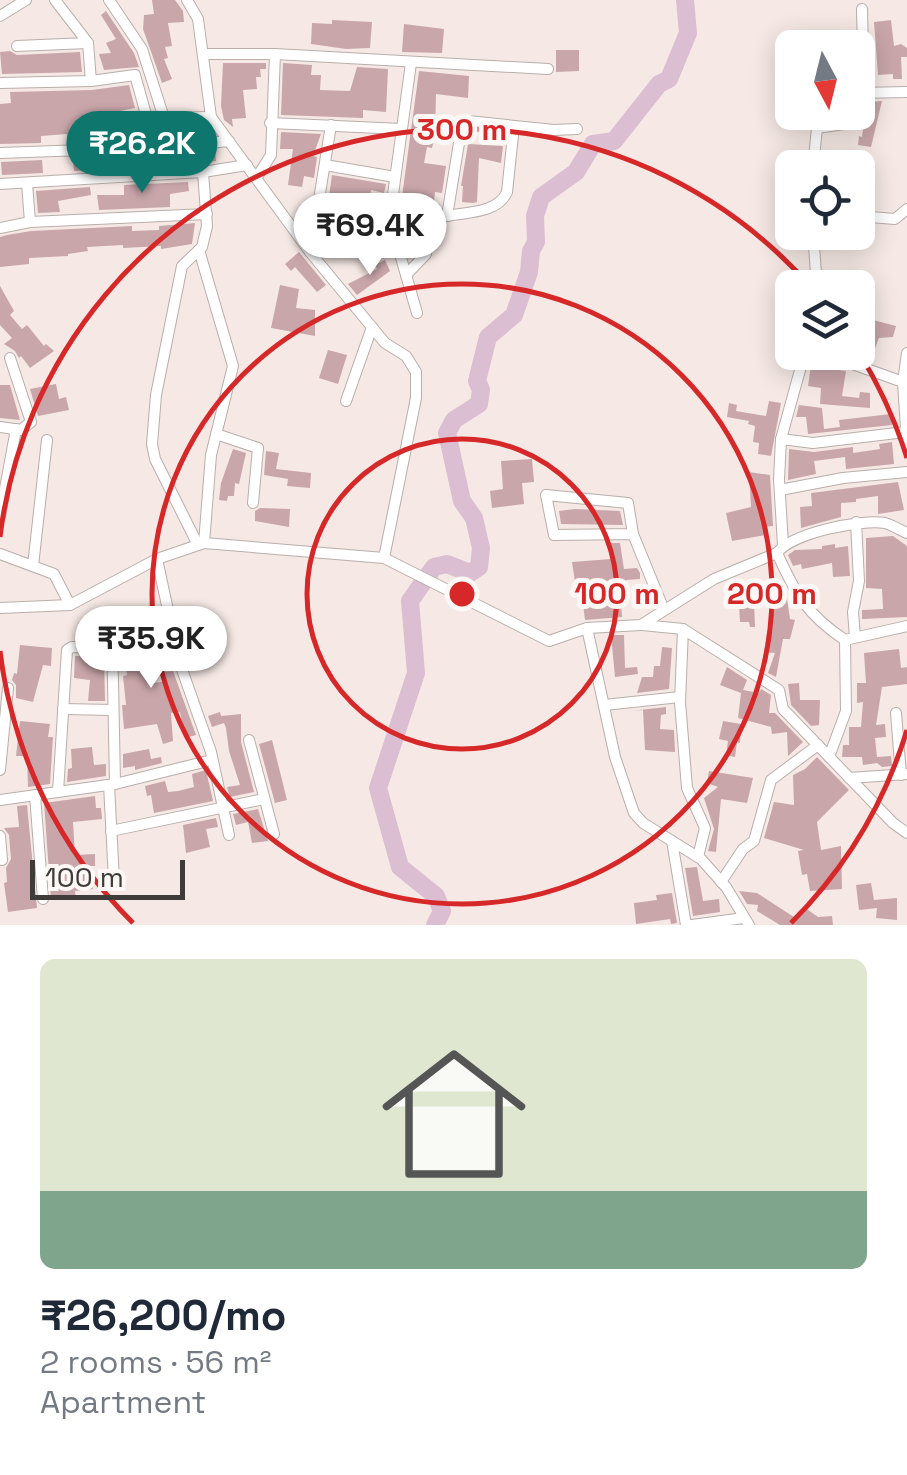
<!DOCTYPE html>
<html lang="en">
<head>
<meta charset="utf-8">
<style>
	:root { --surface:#fff; --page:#f2f2f3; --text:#1f2937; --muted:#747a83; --line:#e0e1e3; --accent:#0f766e }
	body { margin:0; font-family:"Space Grotesk",sans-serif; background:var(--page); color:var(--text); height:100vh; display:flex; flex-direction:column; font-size:38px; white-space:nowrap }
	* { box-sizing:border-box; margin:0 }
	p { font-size:32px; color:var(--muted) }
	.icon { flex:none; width:55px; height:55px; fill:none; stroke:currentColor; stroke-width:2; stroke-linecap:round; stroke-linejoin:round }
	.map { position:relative; height:925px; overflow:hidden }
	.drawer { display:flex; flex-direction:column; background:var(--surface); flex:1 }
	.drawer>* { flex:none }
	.needle { width:65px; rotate:173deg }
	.tools { position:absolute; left:775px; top:30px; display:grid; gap:20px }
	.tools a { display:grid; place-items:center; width:100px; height:100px; border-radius:15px; background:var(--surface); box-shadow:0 5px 25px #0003; font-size:50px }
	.scale { position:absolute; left:30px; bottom:25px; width:155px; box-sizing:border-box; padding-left:10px; border:5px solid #3f3b39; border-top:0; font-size:28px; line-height:35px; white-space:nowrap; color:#3f3b39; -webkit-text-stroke:8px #fdf8f6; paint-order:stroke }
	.price { position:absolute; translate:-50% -85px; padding:0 22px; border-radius:35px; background:#fff; color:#222; font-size:32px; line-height:65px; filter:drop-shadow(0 2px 5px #0008) }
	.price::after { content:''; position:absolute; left:50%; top:60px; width:30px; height:22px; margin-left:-15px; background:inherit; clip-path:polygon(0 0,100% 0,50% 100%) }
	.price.on { background:var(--accent); color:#fff }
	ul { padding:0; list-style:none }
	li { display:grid; align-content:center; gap:20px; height:530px; padding:0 40px }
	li+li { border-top:2px solid var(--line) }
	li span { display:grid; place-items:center; height:310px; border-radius:15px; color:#555 }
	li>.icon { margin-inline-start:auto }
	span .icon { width:180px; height:180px; fill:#fffc; stroke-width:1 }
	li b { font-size:42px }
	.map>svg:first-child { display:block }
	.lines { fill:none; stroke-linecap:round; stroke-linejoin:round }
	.river { stroke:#dbbed1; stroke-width:18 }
	.building { fill:#c9a6aa }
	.minor-casing { stroke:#b9aeaa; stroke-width:12 }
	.minor { stroke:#fff; stroke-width:10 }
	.ring { fill:none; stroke:#d62828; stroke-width:5 }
	.centre { fill:#d62828; stroke:#fdf8f6; stroke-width:5 }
	.ring-label { font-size:30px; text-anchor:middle; font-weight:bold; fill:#d62828; stroke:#fdf8f6; stroke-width:10; stroke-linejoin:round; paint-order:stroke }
</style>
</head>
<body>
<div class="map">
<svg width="907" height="925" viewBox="0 0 907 925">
	<rect width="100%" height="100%" fill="#f6e9e5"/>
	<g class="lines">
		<path class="river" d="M435 925 442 911 436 896 400 867 378 788 416 673 410 601 434 567 447 564 470 573 479 567 481 548 474 518 462 501 447 433 454 420 479 404 481 390 477 381 488 337 514 315 529 272 531 251 536 242 535 216 541 197 576 172 593 144 614 141 659 84 669 79 688 33 685 0"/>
	</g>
	<g class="building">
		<path d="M152 0H175L183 11 184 22 168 23 172 46 165 47 168 58 164 59 172 79 162 83 143 29 144 15 154 14Z"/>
		<path d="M106 11 134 53 139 67 104 70 99 54 111 53 106 43 116 39 101 15Z"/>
		<path d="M332 20 372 22 370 48 346 49 311 44 312 23 332 24Z"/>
		<path d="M891 20 894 46 901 44 907 48V57H901L902 79H893V74L878 75 874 22Z"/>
		<path d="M404 24 444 29 442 53 402 52Z"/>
		<path d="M556 50H579V71L556 72Z"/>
		<path d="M10 51 17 55 80 52 82 72 2 74 0 52Z"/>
		<path d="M223 63H266V69H260L261 77H256L257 89 243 90 246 118 232 119 233 127 224 120 221 106Z"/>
		<path d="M283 63 312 65 311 75H321L320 90 350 91 357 67 388 69 386 112 363 110V118L281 115Z"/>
		<path d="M419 71 469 76 468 98 436 94 435 135 432 148 427 147 424 163 446 166 442 193 435 192 433 211 425 212V206L407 203 406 218 399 219Z"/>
		<path d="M129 85 135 108 120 111 123 134 89 136V141L72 142 68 140 67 134 41 136V143L0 144V104L11 103 10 92 92 90Z"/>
		<path d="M882 101 871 147 858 145 859 136 862 137 866 106 869 102Z"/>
		<path d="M281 132 321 134 313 156 317 157 314 178 304 176 302 187 288 185 293 149H280Z"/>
		<path d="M468 144 503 146 501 163 479 158 477 202 473 203 462 202 463 186H461Z"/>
		<path d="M215 151 216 161 202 163 74 171 73 159Z"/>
		<path d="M42 160 43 173 2 175 1 162Z"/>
		<path d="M332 175 386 184 384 193 371 190 367 217 375 218 373 226H351L350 232 332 235 327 210Z"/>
		<path d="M188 182 189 191 170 194V207L99 210 97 195H124V185Z"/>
		<path d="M90 187 91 195 58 201 60 212 38 213 36 191Z"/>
		<path d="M195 223 192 244 161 249V246L123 248V245L87 247 88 251 68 254V256L29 258V264L0 267V237L7 235 31 231 132 226V231L159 230V226Z"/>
		<path d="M299 252 326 285 317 292 295 267 291 271 285 264Z"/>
		<path d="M385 260 390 271 357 295 348 284 377 269 375 265Z"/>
		<path d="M280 285 299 289 296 308 315 310V336L271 328Z"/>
		<path d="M0 286 14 311 10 315 22 329 27 325 44 346 46 344 54 351 30 368 21 356 19 358 15 351 4 344 12 338 0 325Z"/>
		<path d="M873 320 896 326 893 337 879 338 872 356 860 352 863 339 868 340Z"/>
		<path d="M328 350 347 355 338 384 319 378Z"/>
		<path d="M812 358 825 363 824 368 846 371 842 396 859 398 860 392 870 393V408L820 404 821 388 808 386Z"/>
		<path d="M56 384 59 399 66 397 69 410 38 416 30 389Z"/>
		<path d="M0 385H10L20 420 0 418Z"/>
		<path d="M769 401 781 403 771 456 758 454 759 443 753 442 755 426 748 424 749 421 727 417 729 403 737 405 736 411 766 416Z"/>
		<path d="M799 405 822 408 824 429 840 427 839 420 891 414 892 425 808 434 806 417H796Z"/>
		<path d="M892 442 894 464 846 469 845 457 814 461 816 474 788 480 789 449 814 452 853 447V453L880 449 879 444Z"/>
		<path d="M233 449 246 453 239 484 235 483 234 496H228L227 501 219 500 221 483Z"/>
		<path d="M266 451 279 453 276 469 311 473 310 488 287 486 288 479 264 475Z"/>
		<path d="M532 459 534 482 522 483 524 504 492 508 490 491 503 489 501 461Z"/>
		<path d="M749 472 770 475 773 526 763 527 765 535 732 541 726 513 751 507Z"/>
		<path d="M898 482 904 510 878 514V496L856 499V502L841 503V517L801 528 800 507 812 506 811 493Z"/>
		<path d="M260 508 290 509 289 527 255 521V511Z"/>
		<path d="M575 509 620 511 623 525 561 524 559 511Z"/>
		<path d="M893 536 907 546V617L862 619V610L883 609 882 589 866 588V538Z"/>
		<path d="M609 543H620L624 569 637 568 640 573V579L626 580 628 600 615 602 613 581 588 583 589 593 579 594 578 582H575L572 562 611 559Z"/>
		<path d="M835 544V548L848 546 850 576 833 577 832 563 802 569 801 564 793 566 788 555 795 550 822 549V546Z"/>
		<path d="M760 585 761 589 777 586 780 600 787 599 790 619 795 620 790 639H783L776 677 768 673 775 653 764 652 769 623H773L769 599 754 602 755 627H750L749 622H740L739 605H746L743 588Z"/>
		<path d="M594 603V607L621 604 622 617 585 620 583 604Z"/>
		<path d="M135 622H153L152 660 144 661 149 684 166 681 165 672 173 671 196 735 185 738 180 712 171 713 173 741 163 744 157 724 124 729 122 705H126L123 676 127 675 124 653 135 651Z"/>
		<path d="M611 635H624L625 668 637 667 638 674 615 677Z"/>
		<path d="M20 645 52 648 51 666 43 665 33 702 16 698V685L12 680 14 673 17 674Z"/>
		<path d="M662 647 672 648 669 689 637 693 642 677H653L654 666H660Z"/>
		<path d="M899 649 901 668 907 667V684L882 687 876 725 885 724 886 737 875 738 877 757 891 756 892 766 882 767 877 763 863 765 862 757H842L843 745H849V727H861L863 702 857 703V683H866L864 653Z"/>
		<path d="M75 656 104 657 105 701H88L90 680 74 678Z"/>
		<path d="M727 667 747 680 743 690 759 693 761 689 771 695 769 713H775L803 742 788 756 787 732 772 734 771 727 738 718 741 693 720 685Z"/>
		<path d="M799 683 800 700H820L819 725 811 726 791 705 788 684Z"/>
		<path d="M666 707V714L661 715 660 729 674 730 675 752 645 750 643 710 630 711Z"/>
		<path d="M220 712 221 716 241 714V742L254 792 230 797 227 787 240 785 229 751 226 728 224 723 212 727 208 716Z"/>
		<path d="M20 721 50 724 48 737H53L50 784 28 787 27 756H16Z"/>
		<path d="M723 721 741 724 740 743 737 742 735 757 726 755 728 741 719 739Z"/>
		<path d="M272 740 287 800 275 803 259 744Z"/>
		<path d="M92 747 94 765 106 764V776L67 782 68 769 72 768 71 749Z"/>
		<path d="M149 749 151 759 161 757 162 763 135 770V766L123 768V754Z"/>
		<path d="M817 757 849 790 817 822 821 850 841 846 842 889 810 891 807 874 802 875 798 851 804 850 764 838 774 802 794 805 793 775 805 769Z"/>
		<path d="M206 770 213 801 154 813 151 795 147 796 145 786 165 781 168 792 178 791 194 787 192 774Z"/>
		<path d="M709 771 753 778 747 803 721 799 716 852 708 851 714 829 704 798 718 787 707 783Z"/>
		<path d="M95 796 96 808H101L102 819 73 822 75 855 95 854V866H91L93 889 75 891 76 899 51 900 44 803Z"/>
		<path d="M27 805 37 908 8 912 4 883 7 882 6 868 11 859 9 835 4 828 19 827 17 806Z"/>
		<path d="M258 809 268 841 252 843 248 822 236 825 233 814Z"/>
		<path d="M216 818 218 827 206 829 210 847 186 853 183 825Z"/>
		<path d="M697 867 703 901 719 899 720 912 693 916 685 868Z"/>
		<path d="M871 883 874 900 897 898V920L876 918 877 908 859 910 856 885Z"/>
		<path d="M739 891 757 893 797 919 804 907 818 917 832 916 833 925H780L757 911 758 905 747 904Z"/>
		<path d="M672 893 677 923 671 924 670 919 636 924 634 903 657 900 656 895Z"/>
	</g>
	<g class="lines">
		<defs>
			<g id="minor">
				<path d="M55 0 88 43 91 81"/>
				<path d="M109 0 142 49 164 118 211 117"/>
				<path d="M187 0 198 19 211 117 310 252 385 343 406 356 416 372V398L384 558"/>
				<path d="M0 16 26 0"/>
				<path d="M17 46 88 43"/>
				<path d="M203 54H275L548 69"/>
				<path d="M0 83 91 81 135 75 147 118 165 119"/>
				<path d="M858 93 907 92"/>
				<path d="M858 103 864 93 862 9"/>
				<path d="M270 123 402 129"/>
				<path d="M0 153 167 147 229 141"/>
				<path d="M325 165 395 177"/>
				<path d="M813 168 817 128 844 124 852 112"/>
				<path d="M257 177 271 155 275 54"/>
				<path d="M27 183 30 222"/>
				<path d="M0 184 203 172 247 165"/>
				<path d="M447 216C468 212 498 213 507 192L514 126"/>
				<path d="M858 216 895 219 907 209"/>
				<path d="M0 228 30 222 207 214"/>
				<path d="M393 230 417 313"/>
				<path d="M388 231 411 63"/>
				<path d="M813 232 817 288"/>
				<path d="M326 247 317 212 331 125"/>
				<path d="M199 250 233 366 211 455 204 543"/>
				<path d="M310 252 447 216 461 131 468 121 554 130 577 129"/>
				<path d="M406 275 426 254 424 244 412 226"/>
				<path d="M819 352 903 382"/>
				<path d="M907 353 903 382 907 444"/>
				<path d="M346 401 372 327"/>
				<path d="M0 427 21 430 31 422 10 358"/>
				<path d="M216 434 258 448 253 503"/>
				<path d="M781 439 813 443 905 432"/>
				<path d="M780 490 843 478 907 472"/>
				<path d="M0 516 16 429"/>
				<path d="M633 534 554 535 546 495 628 503 633 534 664 610"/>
				<path d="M198 545 155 459 152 444 156 395 182 266 202 247 207 226 203 172"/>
				<path d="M783 545 779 479 781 439 805 352"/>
				<path d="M777 553C795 593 807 615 845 640"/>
				<path d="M0 554 54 574 70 605"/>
				<path d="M157 559 179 661 211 752 229 835"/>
				<path d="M33 566 47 440"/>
				<path d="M0 608 70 605 157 559 204 543 384 558 549 641 587 628 641 625 714 579 777 553C792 533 860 519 885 523 892 525 900 530 907 533"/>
				<path d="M642 625 683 629 779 690 783 709 893 823 907 833"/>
				<path d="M587 628 615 757 634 813 643 823 701 859 726 887 749 925"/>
				<path d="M683 629 680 702 687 788 705 828 698 857"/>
				<path d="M112 630 115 784"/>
				<path d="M855 637 853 612 859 581 856 522"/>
				<path d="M604 705 680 697"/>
				<path d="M63 709 113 710"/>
				<path d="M896 713 901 775"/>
				<path d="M249 740 274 834"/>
				<path d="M829 757 846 711 845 640 907 626"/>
				<path d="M0 770 8 688"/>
				<path d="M849 778 907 774"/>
				<path d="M109 785 114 880"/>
				<path d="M58 792 67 650 72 647 112 649"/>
				<path d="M35 795 43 899"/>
				<path d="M0 800 115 784 212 760"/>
				<path d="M111 831 264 799"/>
				<path d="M0 836 2 860"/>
				<path d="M672 841 686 925"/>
				<path d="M721 882 743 849 754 841 771 780 818 745"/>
				<path d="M692 925 744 918"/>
			</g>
		</defs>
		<use href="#minor" class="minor-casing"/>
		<use href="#minor" class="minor"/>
	</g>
	<g class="ring">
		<circle cx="462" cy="594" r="155"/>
		<circle cx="462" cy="594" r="310"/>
		<path d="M907 730A465 465 0 0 1 791 923M133 923A465 465 0 0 1 0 651M0 537A465 465 0 0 1 810 286M858 351A465 465 0 0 1 907 458"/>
	</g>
	<circle cx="462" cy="594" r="15" class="centre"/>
	<g class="ring-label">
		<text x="462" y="140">300 m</text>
		<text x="617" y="604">100 m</text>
		<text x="772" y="604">200 m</text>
	</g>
</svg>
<div class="tools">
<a><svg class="needle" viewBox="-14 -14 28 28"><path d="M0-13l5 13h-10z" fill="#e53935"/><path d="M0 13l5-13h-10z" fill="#747a83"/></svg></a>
<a><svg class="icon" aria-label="locate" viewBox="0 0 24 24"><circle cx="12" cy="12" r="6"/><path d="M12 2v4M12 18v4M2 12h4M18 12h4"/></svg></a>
<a><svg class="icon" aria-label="layers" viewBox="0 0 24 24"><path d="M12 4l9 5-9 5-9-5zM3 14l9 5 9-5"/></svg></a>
</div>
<div class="scale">100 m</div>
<b class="price on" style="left:142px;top:196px">₹26.2K</b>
<b class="price" style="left:370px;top:278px">₹69.4K</b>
<b class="price" style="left:151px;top:691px">₹35.9K</b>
</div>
<section class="drawer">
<ul>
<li><span style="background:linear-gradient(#dfe7d0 75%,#7fa58c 0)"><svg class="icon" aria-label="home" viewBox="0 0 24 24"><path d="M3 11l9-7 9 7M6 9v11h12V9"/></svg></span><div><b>₹26,200/mo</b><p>2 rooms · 56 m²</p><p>Apartment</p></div></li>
</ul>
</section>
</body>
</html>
